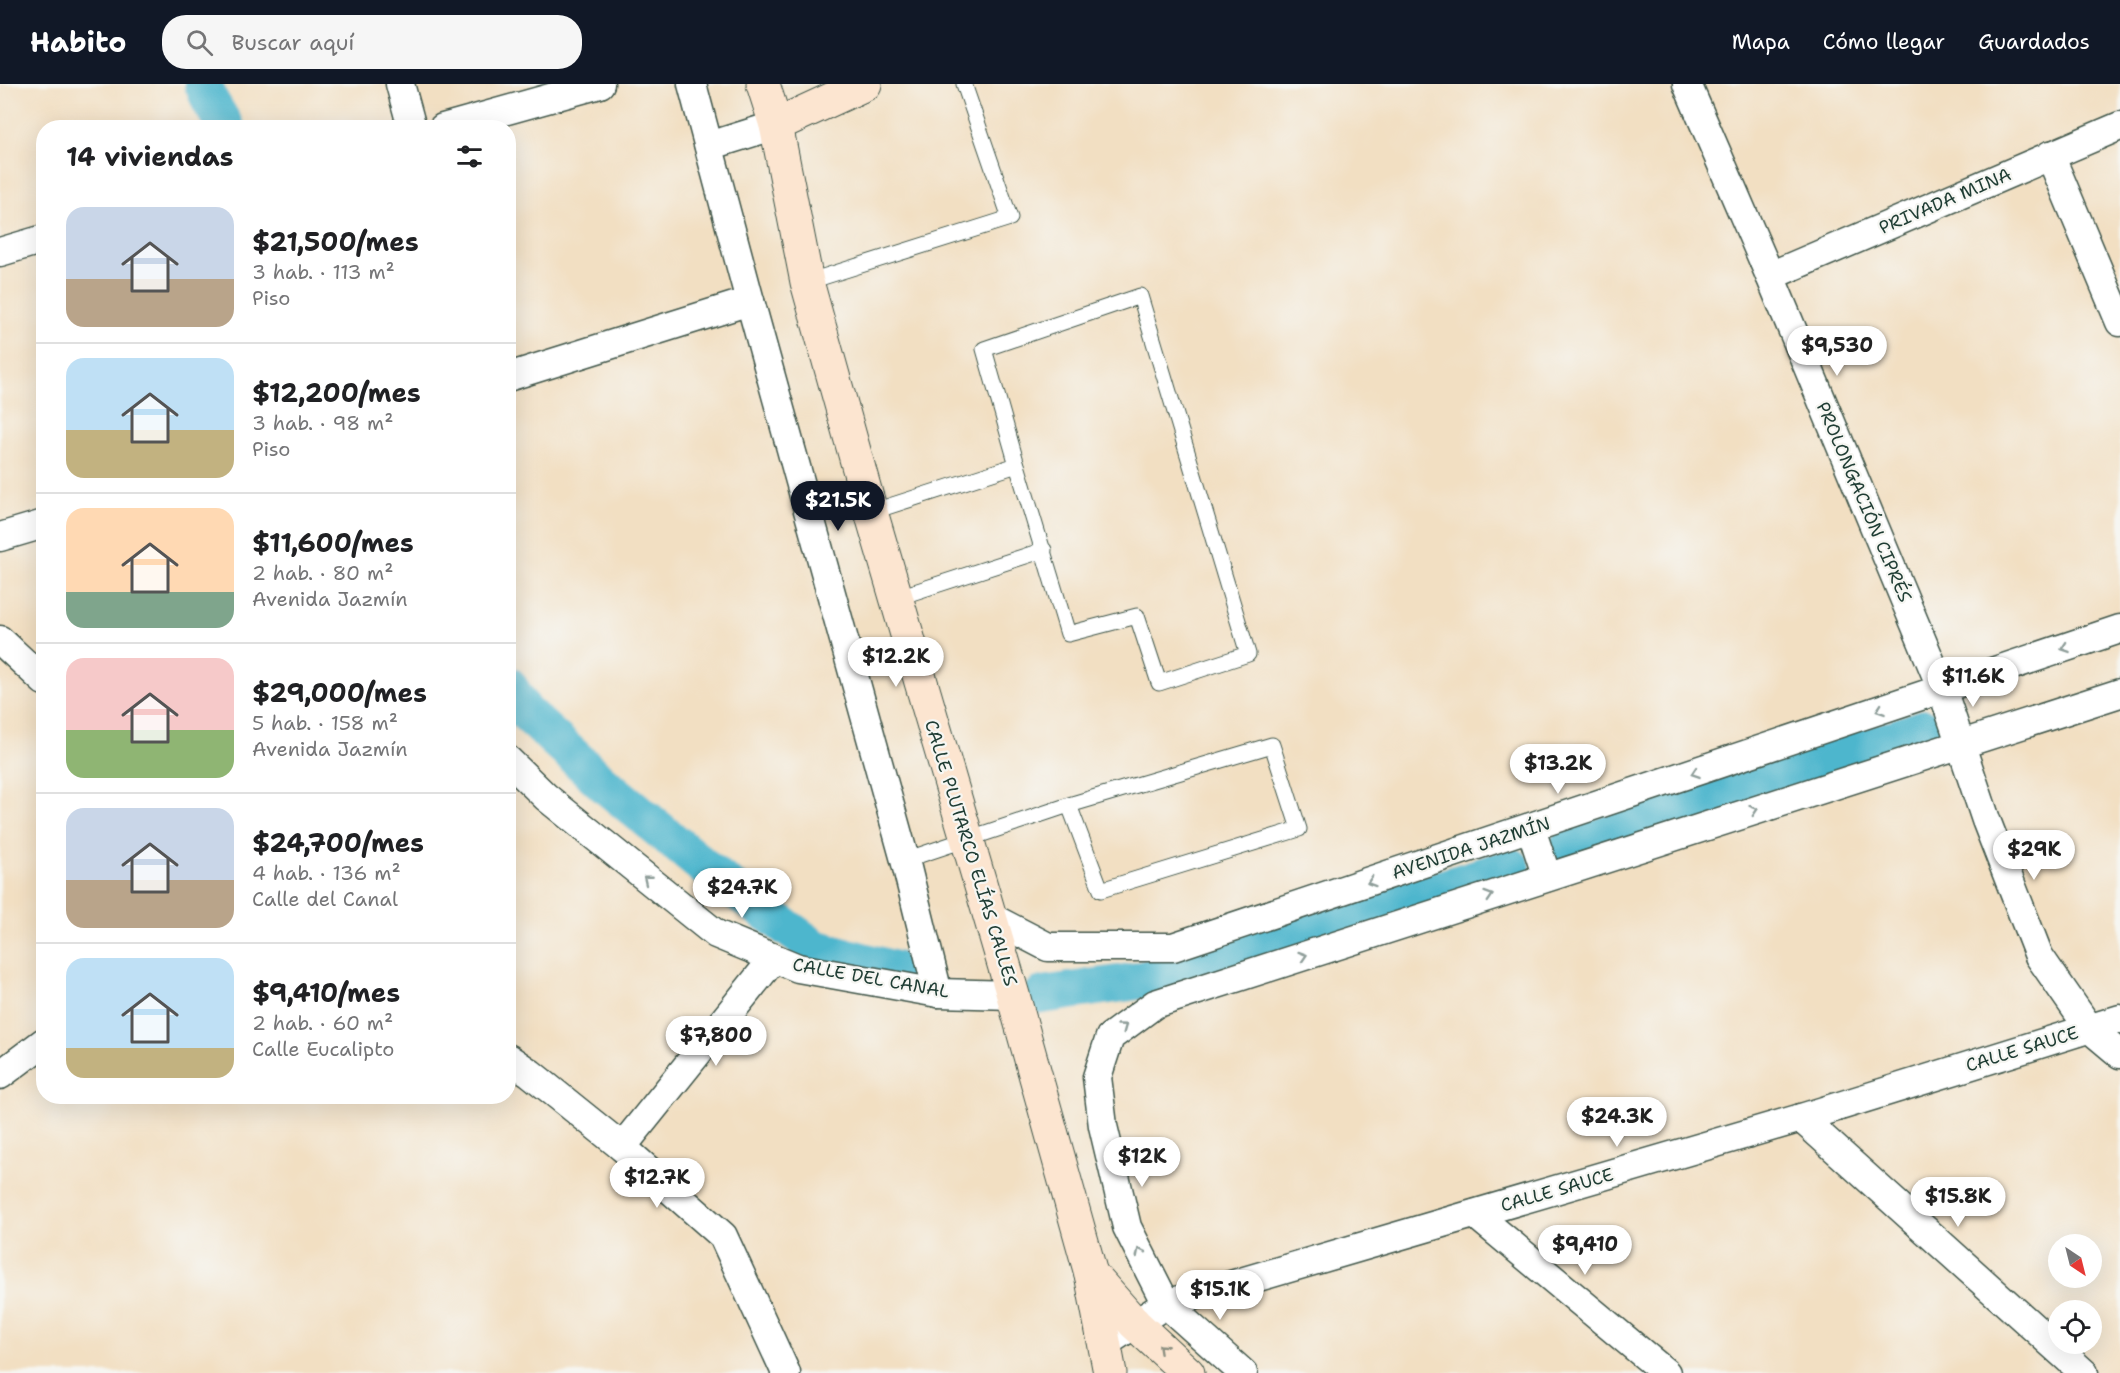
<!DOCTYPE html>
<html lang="es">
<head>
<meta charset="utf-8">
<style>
	:root { --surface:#fff; --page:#f6f6f6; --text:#202124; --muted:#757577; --line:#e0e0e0; --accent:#111827 }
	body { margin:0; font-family:"Shantell Sans",sans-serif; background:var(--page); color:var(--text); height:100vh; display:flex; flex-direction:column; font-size:22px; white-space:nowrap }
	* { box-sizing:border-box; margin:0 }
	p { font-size:20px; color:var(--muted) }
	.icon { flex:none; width:33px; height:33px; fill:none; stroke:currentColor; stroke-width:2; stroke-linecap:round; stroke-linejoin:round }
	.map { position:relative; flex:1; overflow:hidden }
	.sheet { position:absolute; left:36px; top:36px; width:480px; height:984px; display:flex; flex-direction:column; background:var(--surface); border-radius:24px; box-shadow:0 6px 24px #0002 }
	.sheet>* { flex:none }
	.needle { width:39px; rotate:145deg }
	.tools { position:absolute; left:2048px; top:1150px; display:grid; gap:12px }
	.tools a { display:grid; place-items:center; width:54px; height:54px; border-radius:50%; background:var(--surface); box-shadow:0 6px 24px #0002; font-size:30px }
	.price { position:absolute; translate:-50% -51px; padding:0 14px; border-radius:21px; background:#fff; color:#222; font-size:20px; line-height:39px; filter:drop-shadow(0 2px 3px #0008) }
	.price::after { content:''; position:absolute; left:50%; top:36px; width:18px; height:14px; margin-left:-9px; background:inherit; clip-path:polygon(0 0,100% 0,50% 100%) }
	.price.current { background:var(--accent); color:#fff }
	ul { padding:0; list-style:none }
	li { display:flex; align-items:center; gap:18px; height:150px; padding:0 30px }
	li+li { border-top:2px solid var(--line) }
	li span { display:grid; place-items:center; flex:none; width:168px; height:120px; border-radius:18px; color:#555 }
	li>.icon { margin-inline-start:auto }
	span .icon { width:72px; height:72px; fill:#fffc; stroke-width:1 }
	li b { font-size:26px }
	h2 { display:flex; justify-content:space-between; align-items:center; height:72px; padding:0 30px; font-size:26px }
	header { display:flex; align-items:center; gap:36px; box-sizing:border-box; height:84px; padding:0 30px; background:var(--accent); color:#fff }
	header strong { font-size:28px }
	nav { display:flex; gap:33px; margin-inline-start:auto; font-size:21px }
	.search { width:420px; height:54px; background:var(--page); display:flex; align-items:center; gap:15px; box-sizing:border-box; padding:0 21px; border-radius:24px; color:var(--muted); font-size:22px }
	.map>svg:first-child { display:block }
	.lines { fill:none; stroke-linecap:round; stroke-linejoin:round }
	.canal { stroke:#4eb6cd; stroke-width:38 }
	.lane-casing { stroke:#3f5549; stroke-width:17 }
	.street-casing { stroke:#3f5549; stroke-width:31 }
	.secondary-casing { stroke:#3f5549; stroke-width:35 }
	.lane { stroke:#fff; stroke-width:15 }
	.street { stroke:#fff; stroke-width:28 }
	.secondary { stroke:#fce5d0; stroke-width:33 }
	.oneway { stroke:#8f9e9a }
	.oneway2 { stroke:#8e9182 }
	.labels { text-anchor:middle; stroke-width:4.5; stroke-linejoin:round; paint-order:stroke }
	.street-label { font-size:18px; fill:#1f3d34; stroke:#f6f6f2 }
</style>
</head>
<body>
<header>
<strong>Habito</strong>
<div class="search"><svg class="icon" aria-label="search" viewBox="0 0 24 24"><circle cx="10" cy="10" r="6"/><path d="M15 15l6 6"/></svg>Buscar aquí</div>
<nav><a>Mapa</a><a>Cómo llegar</a><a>Guardados</a></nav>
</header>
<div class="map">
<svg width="2120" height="1289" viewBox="0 0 2120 1289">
	<rect width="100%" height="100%" fill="#f6f6f2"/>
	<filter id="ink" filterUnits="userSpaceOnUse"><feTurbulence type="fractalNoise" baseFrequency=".0167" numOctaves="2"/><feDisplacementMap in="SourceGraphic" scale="12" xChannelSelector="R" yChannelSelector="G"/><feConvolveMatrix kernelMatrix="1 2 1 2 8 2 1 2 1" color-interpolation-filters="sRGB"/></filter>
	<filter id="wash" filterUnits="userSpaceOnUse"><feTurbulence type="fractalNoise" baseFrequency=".008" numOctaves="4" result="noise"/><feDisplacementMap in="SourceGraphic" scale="24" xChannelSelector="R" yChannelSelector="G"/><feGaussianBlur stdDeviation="1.35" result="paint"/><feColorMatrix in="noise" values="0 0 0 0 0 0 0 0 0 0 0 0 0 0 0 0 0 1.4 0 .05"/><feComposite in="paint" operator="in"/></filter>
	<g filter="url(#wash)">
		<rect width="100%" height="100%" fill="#f2dfc2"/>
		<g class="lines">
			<g class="canal">
				<path d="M203 0 210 17 226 44"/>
				<path d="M508 601 525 628 604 700 714 791 815 864 903 888"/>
				<path d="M1567 764 1924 644"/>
				<path d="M1042 911 1138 897 1512 783"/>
			</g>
		</g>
	</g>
	<g filter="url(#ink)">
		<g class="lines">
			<defs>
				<g id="lane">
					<path d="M807 198 1010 134 964 0"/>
					<path d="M1140 212 1248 570 1159 599 1137 532 1068 550 1017 381 984 265Z"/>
					<path d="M871 428 1017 381"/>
					<path d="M896 514 1044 466"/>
					<path d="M905 776 1069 721 1272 661 1299 745 1101 806 1069 721"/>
				</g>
				<g id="street">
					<path d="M400 0 412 44"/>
					<path d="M692 0 750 217 905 776 938 909"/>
					<path d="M1687 0 1770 192 1942 605 1986 736 2039 872 2089 944 2120 970"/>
					<path d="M443 44 600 0"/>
					<path d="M709 62 776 41"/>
					<path d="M2050 71 2120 238"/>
					<path d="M0 168 44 155"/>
					<path d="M1770 192 2120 42"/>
					<path d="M508 293 750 217"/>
					<path d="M0 453 44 440"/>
					<path d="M0 556 44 597"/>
					<path d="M508 676 546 713 716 850 798 884 938 909 1013 911"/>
					<path d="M1531 745 1547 793"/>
					<path d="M990 833 1048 863H1173L2120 545"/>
					<path d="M508 974 530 989 622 1063 723 1152 786 1289"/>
					<path d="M0 991 44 958"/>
					<path d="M1801 1034 2084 1289"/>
					<path d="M622 1063 774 874"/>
					<path d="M1475 1130 1666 1289"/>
					<path d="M1104 1260 1166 1220 1801 1034 2120 935"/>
					<path d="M1243 1289 1166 1220 1127 1143 1103 1042 1097 993 1110 953 1155 920 2120 609"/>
				</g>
				<g id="secondary">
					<path d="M763 0 776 41 807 198 871 428 1013 911 1091 1190 1110 1289"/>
					<path d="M776 41 865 0"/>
					<path d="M1091 1190 1135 1240 1188 1289"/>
				</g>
			</defs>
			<use href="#lane" class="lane-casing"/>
			<use href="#street" class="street-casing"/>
			<use href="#secondary" class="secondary-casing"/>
			<use href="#lane" class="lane"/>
			<use href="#street" class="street"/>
			<use href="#secondary" class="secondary"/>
		</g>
		<defs><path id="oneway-chevron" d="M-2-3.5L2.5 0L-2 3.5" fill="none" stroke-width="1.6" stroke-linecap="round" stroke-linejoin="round" transform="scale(1.5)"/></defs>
		<g class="oneway">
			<use href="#oneway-chevron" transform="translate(2065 564) rotate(161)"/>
			<use href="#oneway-chevron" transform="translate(1880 626) rotate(161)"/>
			<use href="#oneway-chevron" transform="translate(1695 689) rotate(161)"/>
			<use href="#oneway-chevron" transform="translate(1754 726) rotate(-18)"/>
			<use href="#oneway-chevron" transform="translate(647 795) rotate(-141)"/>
			<use href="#oneway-chevron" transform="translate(1371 798) rotate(162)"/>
			<use href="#oneway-chevron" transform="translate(1489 812) rotate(-18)"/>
			<use href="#oneway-chevron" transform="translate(1303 872) rotate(-18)"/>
			<use href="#oneway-chevron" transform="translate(1123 943) rotate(-36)"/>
			<use href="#oneway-chevron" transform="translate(1140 1168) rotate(-117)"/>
		</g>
		<use class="oneway2" href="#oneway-chevron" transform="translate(1162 1264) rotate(-137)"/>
	</g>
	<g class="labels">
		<g class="street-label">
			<text transform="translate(1945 117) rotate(-23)" y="6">PRIVADA MINA</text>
			<text transform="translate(1864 418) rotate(67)" y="6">PROLONGACIÓN CIPRÉS</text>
			<text transform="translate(1471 764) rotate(-18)" y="6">AVENIDA JAZMÍN</text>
			<text transform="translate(971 769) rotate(73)" y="6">CALLE PLUTARCO ELÍAS CALLES</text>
			<text transform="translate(871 894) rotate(10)" y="6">CALLE DEL CANAL</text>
			<text transform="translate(2022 965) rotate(-17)" y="6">CALLE SAUCE</text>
			<text transform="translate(1557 1106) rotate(-16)" y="6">CALLE SAUCE</text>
		</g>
	</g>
</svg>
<div class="tools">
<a><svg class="needle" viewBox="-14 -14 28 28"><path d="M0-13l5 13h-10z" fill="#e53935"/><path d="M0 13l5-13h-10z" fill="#757577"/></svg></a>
<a><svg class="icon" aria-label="locate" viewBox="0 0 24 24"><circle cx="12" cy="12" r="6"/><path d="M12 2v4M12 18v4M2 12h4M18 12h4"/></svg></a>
</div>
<b class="price" style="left:1837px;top:293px">$9,530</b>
<b class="price current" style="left:838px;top:448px">$21.5K</b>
<b class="price" style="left:896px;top:604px">$12.2K</b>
<b class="price" style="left:1973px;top:624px">$11.6K</b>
<b class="price" style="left:1558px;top:711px">$13.2K</b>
<b class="price" style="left:2034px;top:797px">$29K</b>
<b class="price" style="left:742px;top:835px">$24.7K</b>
<b class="price" style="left:716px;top:983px">$7,800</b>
<b class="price" style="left:1617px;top:1064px">$24.3K</b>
<b class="price" style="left:1142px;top:1104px">$12K</b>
<b class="price" style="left:657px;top:1125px">$12.7K</b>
<b class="price" style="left:1958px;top:1144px">$15.8K</b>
<b class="price" style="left:1585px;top:1192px">$9,410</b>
<b class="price" style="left:1220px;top:1237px">$15.1K</b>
<section class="sheet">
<h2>14 viviendas<svg class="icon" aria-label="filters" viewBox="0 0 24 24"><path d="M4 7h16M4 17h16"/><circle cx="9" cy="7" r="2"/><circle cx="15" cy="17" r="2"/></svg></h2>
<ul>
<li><span style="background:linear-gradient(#c9d6e8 60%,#b9a48a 0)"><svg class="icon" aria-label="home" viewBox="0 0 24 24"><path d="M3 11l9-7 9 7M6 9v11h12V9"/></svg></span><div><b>$21,500/mes</b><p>3 hab. · 113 m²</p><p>Piso</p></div></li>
<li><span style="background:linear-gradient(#bfe0f5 60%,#c2b280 0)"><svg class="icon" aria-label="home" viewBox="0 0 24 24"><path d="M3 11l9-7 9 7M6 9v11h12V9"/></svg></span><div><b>$12,200/mes</b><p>3 hab. · 98 m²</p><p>Piso</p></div></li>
<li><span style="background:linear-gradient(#ffd9b3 70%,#7fa58c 0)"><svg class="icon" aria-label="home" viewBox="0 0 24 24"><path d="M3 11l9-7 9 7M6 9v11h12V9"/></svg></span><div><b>$11,600/mes</b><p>2 hab. · 80 m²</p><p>Avenida Jazmín</p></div></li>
<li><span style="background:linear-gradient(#f6c9c9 60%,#8fb573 0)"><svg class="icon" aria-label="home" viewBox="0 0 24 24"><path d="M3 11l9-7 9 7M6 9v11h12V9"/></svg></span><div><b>$29,000/mes</b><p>5 hab. · 158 m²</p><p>Avenida Jazmín</p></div></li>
<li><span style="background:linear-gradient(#c9d6e8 60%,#b9a48a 0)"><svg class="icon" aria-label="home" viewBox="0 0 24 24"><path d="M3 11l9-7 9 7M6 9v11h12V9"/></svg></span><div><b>$24,700/mes</b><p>4 hab. · 136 m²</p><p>Calle del Canal</p></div></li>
<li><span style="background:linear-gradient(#bfe0f5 75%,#c2b280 0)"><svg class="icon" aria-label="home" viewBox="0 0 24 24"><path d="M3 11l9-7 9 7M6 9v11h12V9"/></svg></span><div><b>$9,410/mes</b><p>2 hab. · 60 m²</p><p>Calle Eucalipto</p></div></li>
</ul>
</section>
</div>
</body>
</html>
